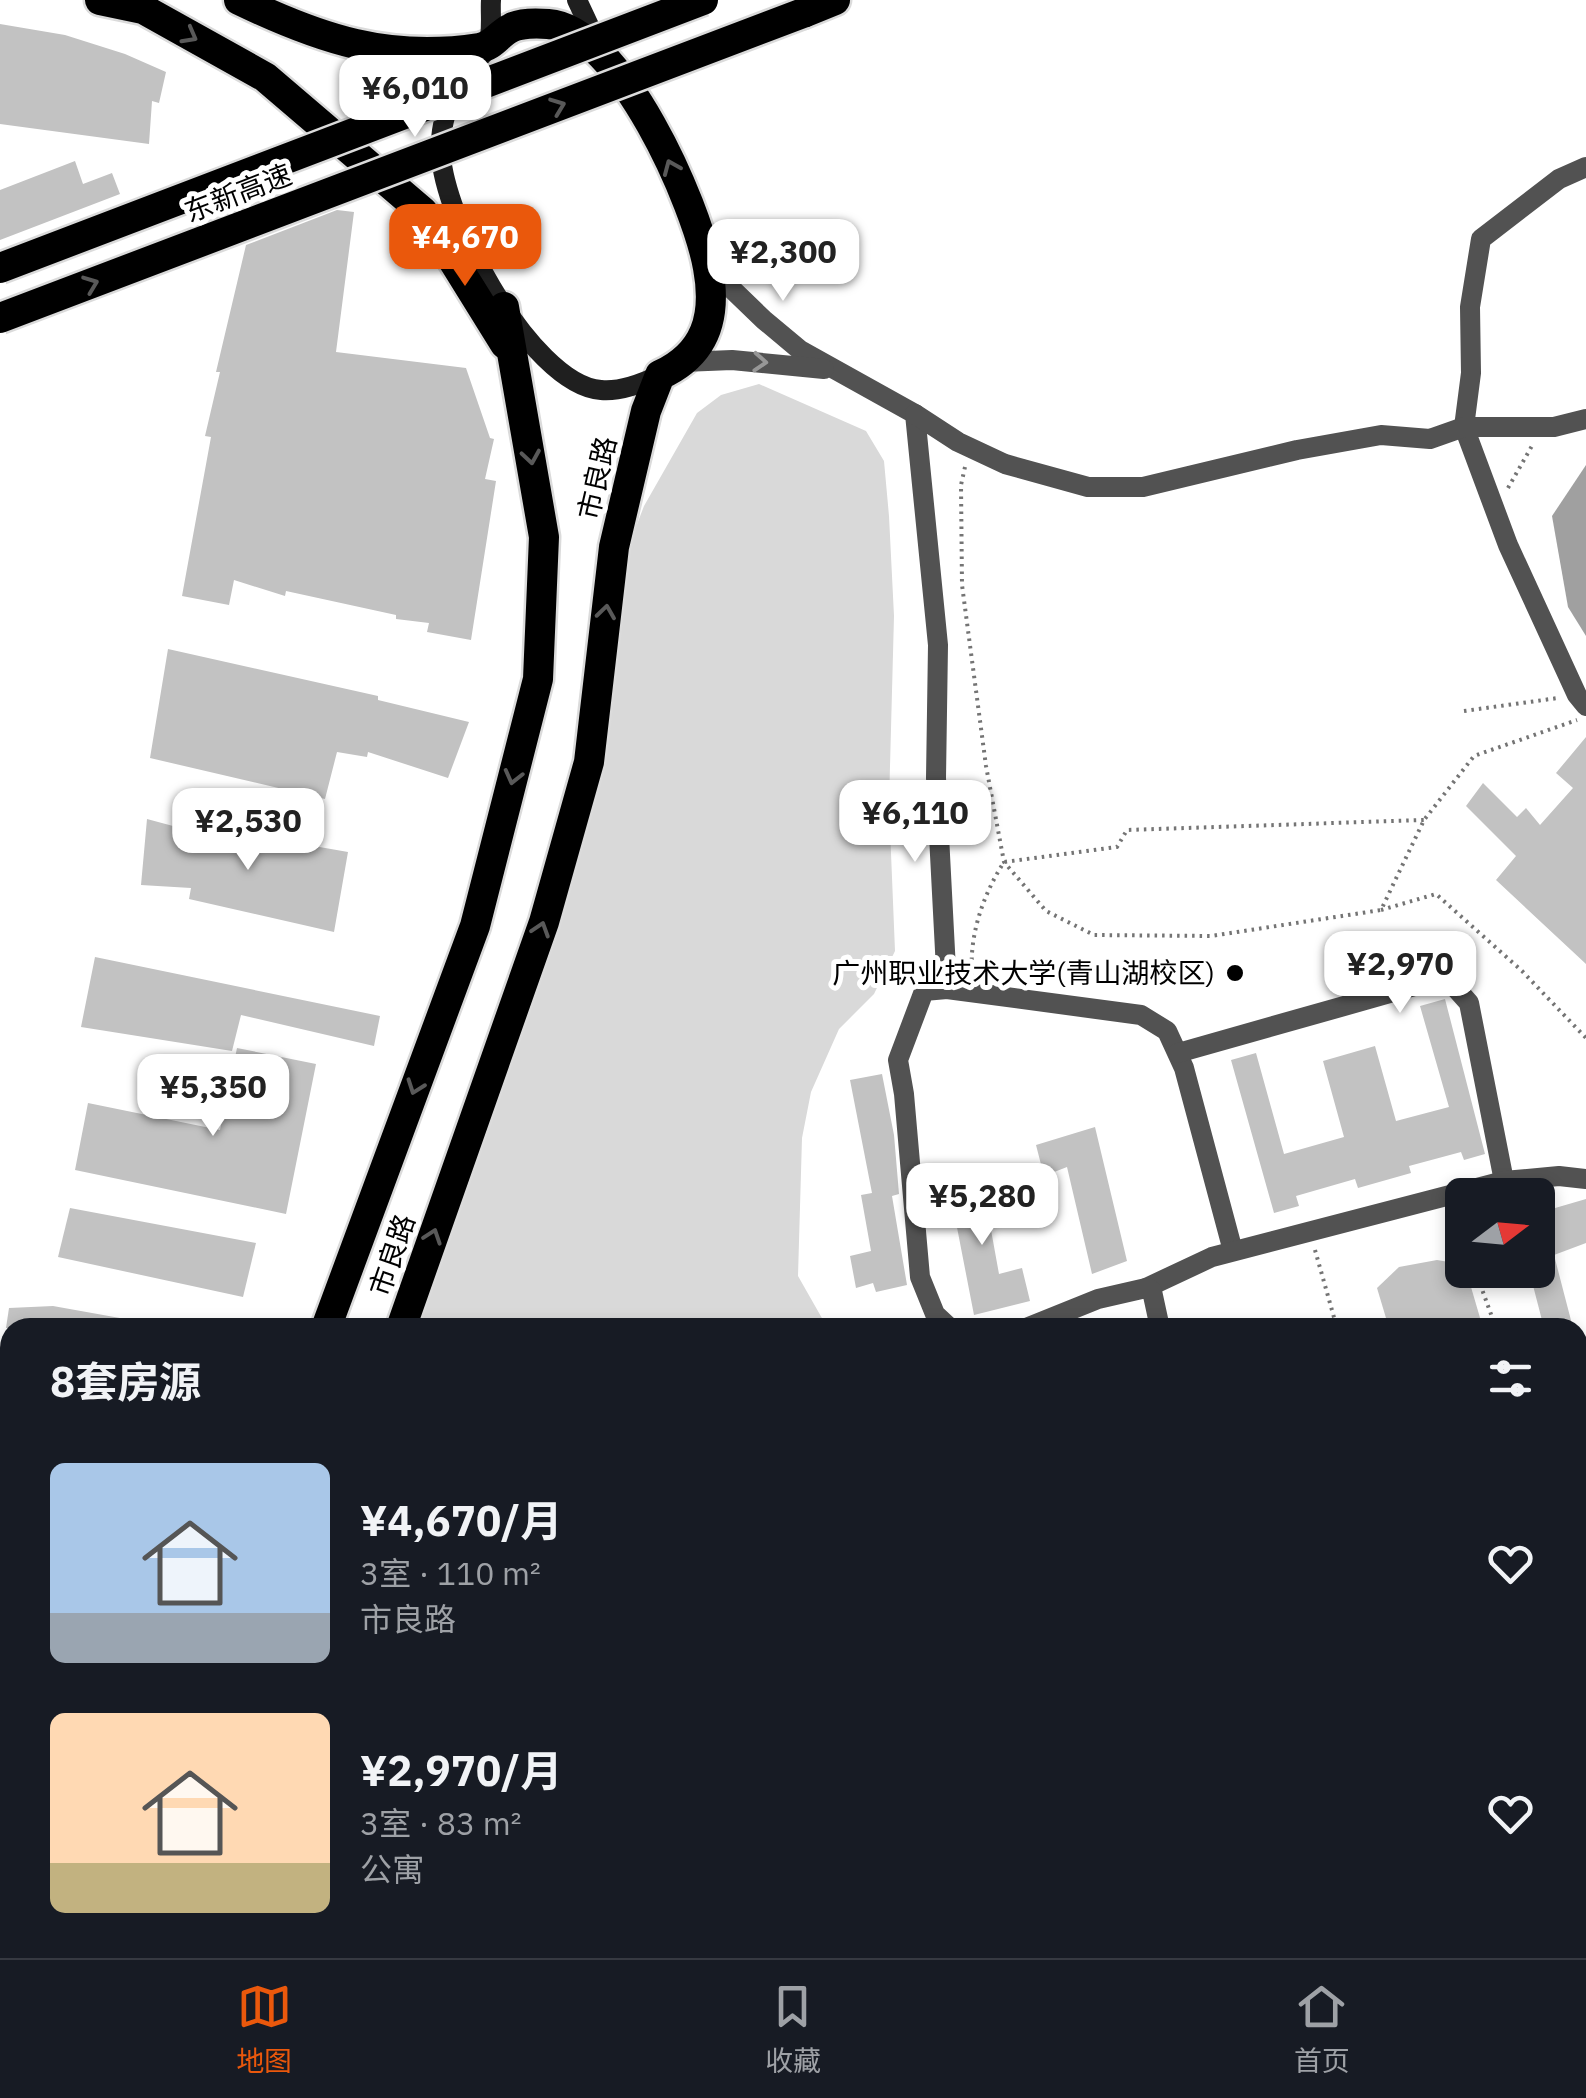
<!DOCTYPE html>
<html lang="zh">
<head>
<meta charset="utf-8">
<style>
	:root { --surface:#171b24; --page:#20242c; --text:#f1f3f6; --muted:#9ea1a6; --line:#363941; --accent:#ea580c }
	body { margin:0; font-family:"IBM Plex Sans","Noto Sans SC",sans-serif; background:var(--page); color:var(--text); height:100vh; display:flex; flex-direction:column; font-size:38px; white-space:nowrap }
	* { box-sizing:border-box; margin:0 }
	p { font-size:32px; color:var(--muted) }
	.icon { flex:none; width:55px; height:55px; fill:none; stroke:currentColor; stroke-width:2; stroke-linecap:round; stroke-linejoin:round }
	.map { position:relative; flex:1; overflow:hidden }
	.drawer { position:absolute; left:0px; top:1318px; width:1588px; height:642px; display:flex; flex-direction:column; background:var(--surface); border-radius:30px 30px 0 0; box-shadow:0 5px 15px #0003 }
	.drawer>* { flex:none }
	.needle { width:65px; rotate:74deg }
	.buttons { position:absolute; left:1445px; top:1178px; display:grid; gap:20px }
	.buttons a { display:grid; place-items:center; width:110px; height:110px; border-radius:15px; background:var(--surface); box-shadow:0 5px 15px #0003; font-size:50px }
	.price { position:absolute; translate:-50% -85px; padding:0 22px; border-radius:20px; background:#fff; color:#222; font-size:32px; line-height:65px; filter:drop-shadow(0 2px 5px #0008) }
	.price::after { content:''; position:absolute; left:50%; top:60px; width:30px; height:22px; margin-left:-15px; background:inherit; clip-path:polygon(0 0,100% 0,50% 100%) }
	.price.current { background:var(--accent); color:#fff }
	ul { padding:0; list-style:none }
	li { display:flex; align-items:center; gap:30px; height:250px; padding:0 50px }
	li span { display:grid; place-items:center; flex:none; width:280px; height:200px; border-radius:15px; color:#555 }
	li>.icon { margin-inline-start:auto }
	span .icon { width:120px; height:120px; fill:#fffc; stroke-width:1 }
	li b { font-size:42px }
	h2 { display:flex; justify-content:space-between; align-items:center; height:120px; padding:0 50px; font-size:42px }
	.dock { display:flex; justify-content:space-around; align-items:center; height:140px; border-top:2px solid var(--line); background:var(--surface); font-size:28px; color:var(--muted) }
	.dock a { display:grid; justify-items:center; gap:5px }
	.dock .current { color:var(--accent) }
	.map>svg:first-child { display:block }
	.green { fill:#d9d9d9 }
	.water { fill:#a0a0a0 }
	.building { fill:#c2c2c2 }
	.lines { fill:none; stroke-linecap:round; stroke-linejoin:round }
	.highway-casing { stroke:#dbdbdb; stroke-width:35 }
	.path { stroke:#747474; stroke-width:4; stroke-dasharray:2.5 5; stroke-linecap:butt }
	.street { stroke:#525252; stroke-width:20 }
	.secondary { stroke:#1f1f1f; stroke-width:20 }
	.highway { stroke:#000; stroke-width:30 }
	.highway-bridge-casing { stroke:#dbdbdb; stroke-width:35; stroke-linecap:butt }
	.highway-bridge { stroke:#000; stroke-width:30 }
	.oneway { stroke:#595959 }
	.oneway2 { stroke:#979797 }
	.poi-dot { fill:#000; stroke:#fff; stroke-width:4 }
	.labels { text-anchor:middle; stroke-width:10; stroke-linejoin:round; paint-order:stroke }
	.street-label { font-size:28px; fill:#000; stroke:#fff }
	.poi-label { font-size:28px; fill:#000; stroke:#fff; text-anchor:end }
</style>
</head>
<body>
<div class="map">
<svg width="1586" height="1958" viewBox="0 0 1586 1958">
	<rect width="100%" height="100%" fill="#fff"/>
	<g class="green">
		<path d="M759 384 866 431 884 461 889 516 894 616 889 804 895 951 874 994 839 1029 811 1092 802 1138 798 1276 827 1327 401 1328 576 842 626 553 644 506 697 413 721 395Z"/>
		<path d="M195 1950H722L699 1958H193Z"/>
	</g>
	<g class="water">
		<path d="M1586 465V636L1568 607 1552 516Z"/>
		<path d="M1586 1748V1939L1578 1940V1751Z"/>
		<path d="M1053 1950H1085L1089 1958H910L948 1953 991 1955Z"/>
		<path d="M1227 1950H1533L1505 1958H1230Z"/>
	</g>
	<g class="building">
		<path d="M0 24 65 35 125 54 166 72 159 103 152 101 149 144 0 124Z"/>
		<path d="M75 161 83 184 112 173 120 194 0 240V190Z"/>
		<path d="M337 210 354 212 336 352 466 368 490 438 494 439 485 479 496 481 471 640 427 632 429 623 396 619V615L286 591 285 596 234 580 229 605 182 596 211 437 205 436 220 372H216L246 245Z"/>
		<path d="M168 649 378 696V700L469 722 448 778 368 752 367 757 337 752 325 799 150 758Z"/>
		<path d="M1586 737V964L1496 880 1516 856 1466 806 1483 783 1517 817 1526 808 1540 825 1573 788 1556 773Z"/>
		<path d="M147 819 199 833 200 826 348 852 334 932 189 899 191 888 141 885Z"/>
		<path d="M95 957 380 1016 374 1046 241 1015 232 1051 81 1027Z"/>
		<path d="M1445 999 1485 1154 1464 1160 1461 1152 1409 1166 1411 1173 1358 1188 1355 1179 1296 1196 1299 1206 1274 1213 1231 1060 1256 1053 1284 1154 1344 1137 1323 1061 1375 1046 1396 1121 1449 1107 1420 1006Z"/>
		<path d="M237 1048 316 1064 286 1214 75 1170 88 1103 220 1130Z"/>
		<path d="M882 1074 894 1135 899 1194 892 1196 907 1285 876 1292 873 1283 856 1288 850 1256 871 1251 861 1195 872 1193 850 1080Z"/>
		<path d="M1095 1127 1127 1261 1092 1274 1067 1167 1044 1176 1036 1145Z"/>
		<path d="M980 1169 999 1274 1022 1268 1030 1301 974 1315 947 1176Z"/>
		<path d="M1586 1199V1243L1554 1255 1573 1328H1544L1529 1270H1538V1213Z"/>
		<path d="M70 1208 256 1243 243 1297 58 1257Z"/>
		<path d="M1437 1260 1455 1263 1466 1270 1483 1328H1389L1377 1288 1399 1267Z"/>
		<path d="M53 1306 131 1320 130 1328H6L9 1308Z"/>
	</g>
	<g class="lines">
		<defs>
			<g id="highway">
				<path d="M100 0 143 9 265 77 423 212 505 344"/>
				<path d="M239 0C320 39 388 62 479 48 494 46 498 34 511 28 520 23 537 23 548 24 620 29 697 205 708 268 717 316 706 354 660 375L646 411 614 547 589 762 544 922 401 1328"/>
				<path d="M803 13 835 0"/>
				<path d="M326 1328 475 926 538 679 544 537 504 307"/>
				<path d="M114 1958 117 1950"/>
				<path d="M182 1958 184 1950"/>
			</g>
		</defs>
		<use href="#highway" class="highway-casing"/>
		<g class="path">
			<path d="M965 467 961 485 962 585 986 766 1004 862 1046 911 1094 935 1211 936 1381 910 1424 820 1474 756 1577 720"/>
			<path d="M1508 488 1533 444"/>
			<path d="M1464 711 1558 698"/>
			<path d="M1381 910 1436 894 1522 971 1586 1038"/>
			<path d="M972 975C969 935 983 895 1004 862L1117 847 1127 830 1424 820"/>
			<path d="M1454 1214 1462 1236"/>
			<path d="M1315 1250 1337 1328"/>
			<path d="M1475 1270 1496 1328"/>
			<path d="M1578 1431 1586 1429"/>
			<path d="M1578 1495 1586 1520"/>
			<path d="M1578 1540 1586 1538"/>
		</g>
		<g class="street">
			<path d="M1586 167 1559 179 1481 239 1470 307 1471 373 1464 427 1508 545 1577 695 1586 706"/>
			<path d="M708 266 764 320 800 350 915 414 938 645 936 778 947 989 924 991 898 1060 904 1094 920 1277 935 1314 950 1328"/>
			<path d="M683 362 732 360 824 369"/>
			<path d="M915 414 958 442 1005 464 1088 487H1143L1297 450 1381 435 1430 439 1464 427H1554L1586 419"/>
			<path d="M947 989 1141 1015 1167 1031 1184 1068 1233 1251"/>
			<path d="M1178 1053 1429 982 1453 985 1469 1003 1504 1181"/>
			<path d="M1146 1288 1212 1257 1504 1181 1559 1176 1586 1179"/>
			<path d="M1026 1328 1098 1299 1146 1288 1152 1291 1160 1328"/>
			<path d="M1578 1704 1586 1702"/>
			<path d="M1196 1950 1199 1958"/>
			<path d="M771 1958 795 1950"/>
		</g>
		<g class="secondary">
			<path d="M491 0C490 13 493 33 488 46 484 57 470 65 464 75 451 94 443 117 441 139 433 204 530 385 601 390 621 392 643 383 660 375"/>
			<path d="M577 0 599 47"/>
		</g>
		<use href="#highway" class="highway"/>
		<defs>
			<g id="highway-bridge">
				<path d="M0 268 703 0"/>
				<path d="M0 318 803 13"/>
			</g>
		</defs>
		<use href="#highway-bridge" class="highway-bridge-casing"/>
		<use href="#highway-bridge" class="highway-bridge"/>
	</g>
	<defs><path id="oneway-chevron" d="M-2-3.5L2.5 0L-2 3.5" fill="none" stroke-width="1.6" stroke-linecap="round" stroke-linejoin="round" transform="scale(2.5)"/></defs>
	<g class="oneway">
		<use href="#oneway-chevron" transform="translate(190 36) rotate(29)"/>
		<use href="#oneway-chevron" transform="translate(558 106) rotate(-21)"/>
		<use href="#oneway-chevron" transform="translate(671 167) rotate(-113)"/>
		<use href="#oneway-chevron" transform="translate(91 284) rotate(-21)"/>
		<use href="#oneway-chevron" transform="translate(531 457) rotate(81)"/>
		<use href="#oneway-chevron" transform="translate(606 612) rotate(-82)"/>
		<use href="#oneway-chevron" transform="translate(513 777) rotate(104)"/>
		<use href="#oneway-chevron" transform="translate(541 929) rotate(-72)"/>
		<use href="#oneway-chevron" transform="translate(415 1087) rotate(110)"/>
		<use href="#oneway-chevron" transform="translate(433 1236) rotate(-71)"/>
	</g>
	<use class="oneway2" href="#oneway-chevron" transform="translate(760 362) rotate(4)"/>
	<circle class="poi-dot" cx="1235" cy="973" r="10"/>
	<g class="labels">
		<g class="street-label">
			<text transform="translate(238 193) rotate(-21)" y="10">东新高速</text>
			<text transform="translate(597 478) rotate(-77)" y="10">市良路</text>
			<text transform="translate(392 1255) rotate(-71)" y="10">市良路</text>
		</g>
		<g class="poi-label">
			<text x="1215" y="983">广州职业技术大学(青山湖校区)</text>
		</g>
	</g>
</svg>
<div class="buttons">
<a><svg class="needle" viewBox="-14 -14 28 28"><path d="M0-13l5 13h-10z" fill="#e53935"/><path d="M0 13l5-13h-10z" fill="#9ea1a6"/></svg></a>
</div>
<b class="price" style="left:415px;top:140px">¥6,010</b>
<b class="price current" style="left:465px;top:289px">¥4,670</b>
<b class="price" style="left:783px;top:304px">¥2,300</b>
<b class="price" style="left:915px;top:865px">¥6,110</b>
<b class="price" style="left:248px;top:873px">¥2,530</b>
<b class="price" style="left:1400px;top:1016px">¥2,970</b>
<b class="price" style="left:213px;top:1139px">¥5,350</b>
<b class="price" style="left:982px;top:1248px">¥5,280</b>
<section class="drawer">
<h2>8套房源<svg class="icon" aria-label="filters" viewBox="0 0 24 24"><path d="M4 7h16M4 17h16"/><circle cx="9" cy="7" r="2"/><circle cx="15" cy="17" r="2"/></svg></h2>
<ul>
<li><span style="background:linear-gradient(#a9c7e8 75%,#9aa5b1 0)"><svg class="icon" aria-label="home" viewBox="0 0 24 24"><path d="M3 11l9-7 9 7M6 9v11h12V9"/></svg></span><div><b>¥4,670/月</b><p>3室 · 110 m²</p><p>市良路</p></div><svg class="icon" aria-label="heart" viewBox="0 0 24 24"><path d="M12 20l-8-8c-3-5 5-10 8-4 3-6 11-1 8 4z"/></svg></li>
<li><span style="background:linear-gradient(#ffd9b3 75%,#c2b280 0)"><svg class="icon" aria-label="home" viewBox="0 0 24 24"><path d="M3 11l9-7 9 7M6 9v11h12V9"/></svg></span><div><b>¥2,970/月</b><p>3室 · 83 m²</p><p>公寓</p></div><svg class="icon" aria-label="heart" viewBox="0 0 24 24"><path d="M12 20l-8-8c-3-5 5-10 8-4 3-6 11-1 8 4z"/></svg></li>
</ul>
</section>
</div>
<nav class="dock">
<a class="current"><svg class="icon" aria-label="map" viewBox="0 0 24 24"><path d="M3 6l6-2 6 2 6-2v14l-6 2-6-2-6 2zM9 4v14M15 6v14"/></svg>地图</a>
<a><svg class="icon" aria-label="saved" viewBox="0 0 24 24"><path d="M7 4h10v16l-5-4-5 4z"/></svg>收藏</a>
<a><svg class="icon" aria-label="home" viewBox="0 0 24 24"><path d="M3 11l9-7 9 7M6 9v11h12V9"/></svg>首页</a>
</nav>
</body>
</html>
